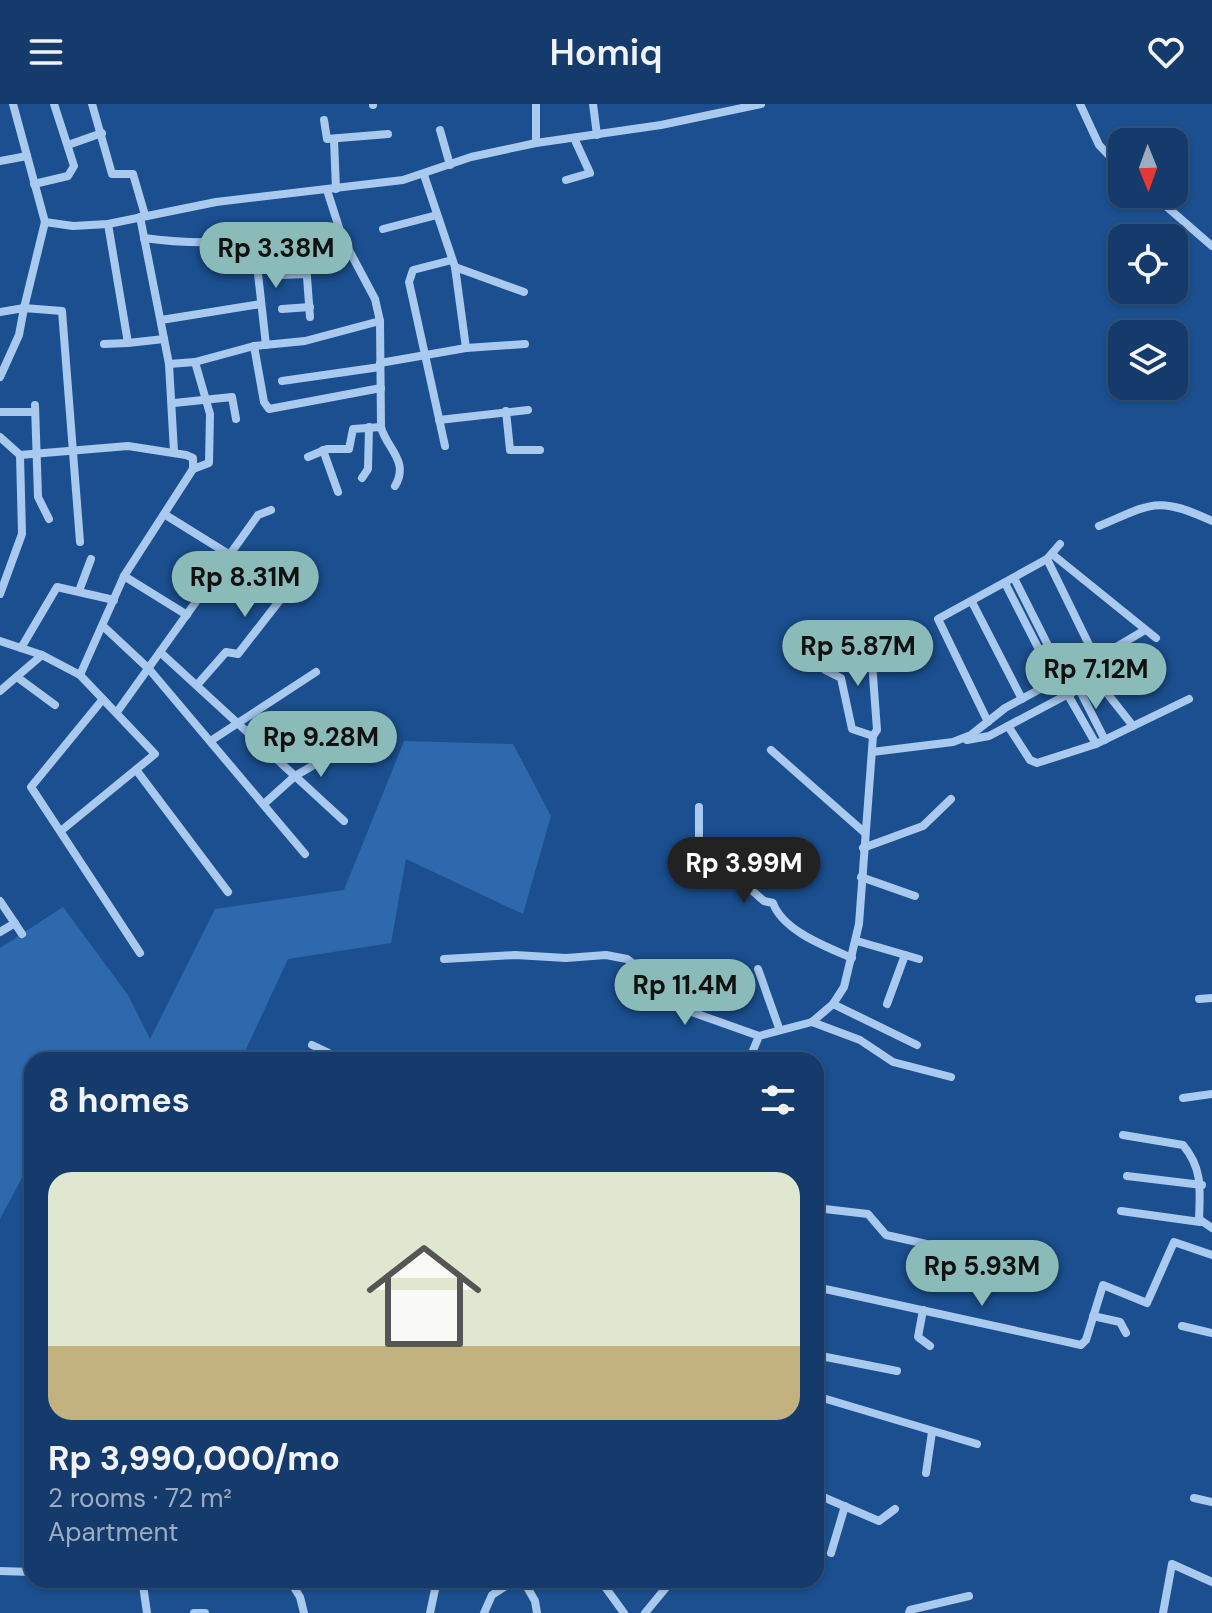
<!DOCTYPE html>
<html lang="en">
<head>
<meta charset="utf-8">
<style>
	:root { --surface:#143b6b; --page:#1d4271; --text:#f1f3f6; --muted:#9dadc1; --line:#33557e; --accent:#8bbbb9 }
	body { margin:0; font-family:"DM Sans",sans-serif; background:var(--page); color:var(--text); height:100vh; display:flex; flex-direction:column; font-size:30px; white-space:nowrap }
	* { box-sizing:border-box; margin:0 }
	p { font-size:26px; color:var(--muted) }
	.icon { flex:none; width:44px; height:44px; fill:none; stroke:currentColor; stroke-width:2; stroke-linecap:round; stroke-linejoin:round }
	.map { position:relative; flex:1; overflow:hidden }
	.panel { position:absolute; left:24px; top:948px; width:800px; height:536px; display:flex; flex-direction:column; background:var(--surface); border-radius:24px; box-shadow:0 2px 6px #0004,0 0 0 2px var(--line) }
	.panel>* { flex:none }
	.needle { width:52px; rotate:179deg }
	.fabs { position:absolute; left:1108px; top:24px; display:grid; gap:16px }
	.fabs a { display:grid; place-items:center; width:80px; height:80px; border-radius:16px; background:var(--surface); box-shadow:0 2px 6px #0004,0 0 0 2px var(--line); font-size:40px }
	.price { position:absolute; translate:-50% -68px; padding:0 18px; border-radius:28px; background:var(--accent); color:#111; font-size:26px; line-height:52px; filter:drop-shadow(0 2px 4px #0008) }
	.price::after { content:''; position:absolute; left:50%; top:48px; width:24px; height:18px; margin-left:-12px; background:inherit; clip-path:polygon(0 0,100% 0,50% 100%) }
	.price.current { background:#222; color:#fff }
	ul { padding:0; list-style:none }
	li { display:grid; align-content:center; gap:16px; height:424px; padding:0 24px }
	li span { display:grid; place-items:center; height:248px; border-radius:24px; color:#555 }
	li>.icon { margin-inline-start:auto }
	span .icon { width:144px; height:144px; fill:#fffc; stroke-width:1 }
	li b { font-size:34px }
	h2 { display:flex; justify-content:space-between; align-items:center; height:96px; padding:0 24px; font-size:34px }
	header { display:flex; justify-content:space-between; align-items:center; height:104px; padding:0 24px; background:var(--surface); font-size:36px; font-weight:600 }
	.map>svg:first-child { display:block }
	.green { fill:#2e69ad }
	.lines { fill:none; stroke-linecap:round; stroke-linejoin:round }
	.street { stroke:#a9c9ee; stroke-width:8 }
</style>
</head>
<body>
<header><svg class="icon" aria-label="menu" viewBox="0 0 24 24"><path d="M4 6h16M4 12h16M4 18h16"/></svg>Homiq<svg class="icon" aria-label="heart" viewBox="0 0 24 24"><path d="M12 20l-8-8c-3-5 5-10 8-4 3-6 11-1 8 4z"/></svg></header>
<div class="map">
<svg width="1212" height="1509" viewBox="0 0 1212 1509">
	<rect width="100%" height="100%" fill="#1b4f8f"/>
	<path class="green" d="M404 637 513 640 551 712 523 810 406 755 391 839 288 855 241 956H32V1055L0 1115V844L63 803 128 891 150 935 215 805 344 786Z"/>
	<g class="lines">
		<g class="street">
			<path d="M13 0 45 118 73 122 108 120 216 98 403 76 471 53 536 39 661 21 761 0"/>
			<path d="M92 0 112 70H133L145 111"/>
			<path d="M536 0V39"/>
			<path d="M593 0 597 31"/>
			<path d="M1080 0 1099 41 1122 65"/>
			<path d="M373 1V0"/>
			<path d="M324 16 327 35 388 30"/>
			<path d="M440 26 450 61"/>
			<path d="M334 36 336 85"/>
			<path d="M68 41 102 29"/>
			<path d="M0 57 27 52"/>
			<path d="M424 71 455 163 466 244"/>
			<path d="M566 76 590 69 574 34"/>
			<path d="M34 80 68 72 74 62 54 0"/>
			<path d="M327 86 342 133 375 195 380 217 381 323C386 344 410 357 395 382"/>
			<path d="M1152 90 1212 142"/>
			<path d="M140 113 169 260 174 348"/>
			<path d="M108 120 128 239 164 235"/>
			<path d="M383 125 437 111"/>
			<path d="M304 133 310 213"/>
			<path d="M144 134C210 144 276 133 342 133"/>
			<path d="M254 134 266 241"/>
			<path d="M455 163 524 188"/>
			<path d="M280 171 307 170"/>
			<path d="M282 205 310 203"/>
			<path d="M0 208 24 204 45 118"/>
			<path d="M161 216 261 200"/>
			<path d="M104 240 128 239"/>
			<path d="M254 242 264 298 269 305 381 284"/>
			<path d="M380 259 466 244 525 240"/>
			<path d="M169 260 195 258 254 242 305 237 380 217"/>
			<path d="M0 273 19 231 24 204 62 207 80 438"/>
			<path d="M282 277 380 263"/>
			<path d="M174 299 232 293 236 315"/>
			<path d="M35 301 38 393 49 415"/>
			<path d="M506 307 510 346H540"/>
			<path d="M0 308H35"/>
			<path d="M439 316 528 306"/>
			<path d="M0 333 20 351 128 342 186 351 193 354V365"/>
			<path d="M445 342 409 178 413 166 452 156"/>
			<path d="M323 346 338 388"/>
			<path d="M308 353 327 345H349L353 325 381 323"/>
			<path d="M362 374 368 365 369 323"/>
			<path d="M164 410 230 451"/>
			<path d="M1099 422C1151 400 1157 391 1212 417"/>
			<path d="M1052 450 1156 534"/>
			<path d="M124 472 187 511"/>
			<path d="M1014 474 1072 589"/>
			<path d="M1005 479 1055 577"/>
			<path d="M79 487 91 455"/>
			<path d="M0 490 22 430 20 351"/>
			<path d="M972 498 1022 595"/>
			<path d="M103 522 149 565 305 750"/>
			<path d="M806 527 825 566 841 574 852 625 873 632"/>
			<path d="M0 537 42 551 80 571 155 650 62 726"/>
			<path d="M21 544 57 483 114 496"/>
			<path d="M160 548 344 717"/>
			<path d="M1096 555 1145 526"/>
			<path d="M80 571 124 472 193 365 209 359 210 310 195 258"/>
			<path d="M17 573 55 601"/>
			<path d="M1095 574 1133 622"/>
			<path d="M197 581 226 548 238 550 280 496"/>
			<path d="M1079 585 1105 636"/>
			<path d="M0 587 42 551"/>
			<path d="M1068 591 1096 640"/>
			<path d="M103 595 31 683 140 849"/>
			<path d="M117 608 258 411 271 406"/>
			<path d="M988 618 938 515 1047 455"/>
			<path d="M1008 622 1030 656 1037 659 1096 640 1189 595"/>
			<path d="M212 636 316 568"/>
			<path d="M967 636 989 632 1091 578 1095 574 1085 562"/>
			<path d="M771 646 865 729"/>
			<path d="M872 648 953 638 971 631 1005 604 1096 555 1047 455 1060 440"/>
			<path d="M137 667 228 788"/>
			<path d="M265 699 295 672 331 651"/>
			<path d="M699 703V736L702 743 764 797 773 799C783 827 827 843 852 854"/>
			<path d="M863 744 923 722 951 695"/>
			<path d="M861 773 915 792"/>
			<path d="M0 797 22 830"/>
			<path d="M0 828 15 819"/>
			<path d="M857 837 919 855"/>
			<path d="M444 855 515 851 566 854 606 851 627 855 668 886 686 906 759 932"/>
			<path d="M758 865 779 924"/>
			<path d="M1199 895 1212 894"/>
			<path d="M833 900 917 941"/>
			<path d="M887 900 905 851"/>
			<path d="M812 918 860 936 893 958 951 973"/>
			<path d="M312 941 329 949 334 956"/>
			<path d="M749 956 759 932 812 918 833 900 844 883 859 820 873 632 877 626 872 558 876 548 883 546"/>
			<path d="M1183 994 1212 990"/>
			<path d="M1123 1031 1183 1041C1203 1065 1200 1086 1199 1115L1212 1124"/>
			<path d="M1127 1072 1202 1081"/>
			<path d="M816 1104 868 1110 886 1131 971 1150"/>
			<path d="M1121 1107 1200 1118"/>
			<path d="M816 1183 1081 1241 1086 1236 1103 1181 1147 1199 1174 1138 1212 1151"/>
			<path d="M923 1206 918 1233 930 1242"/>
			<path d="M1093 1212 1120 1218 1126 1229"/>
			<path d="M1182 1222 1212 1229"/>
			<path d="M816 1251 897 1267"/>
			<path d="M816 1292 977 1340"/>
			<path d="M926 1369 932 1328"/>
			<path d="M816 1390 879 1417 895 1405"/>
			<path d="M1194 1394 1212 1398"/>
			<path d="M831 1449 845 1402"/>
			<path d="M0 1467 32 1468"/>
			<path d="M523 1476 535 1497 537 1509"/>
			<path d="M600 1476 624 1509"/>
			<path d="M290 1477 300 1493 304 1509"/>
			<path d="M143 1481 147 1509"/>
			<path d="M194 1509H205"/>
			<path d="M430 1509 437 1476"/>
			<path d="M484 1509 492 1491 515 1476"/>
			<path d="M645 1509 669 1480"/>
			<path d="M909 1509 910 1506 969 1492"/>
			<path d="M1163 1509 1172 1460 1212 1478"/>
		</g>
	</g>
</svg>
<div class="fabs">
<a><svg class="needle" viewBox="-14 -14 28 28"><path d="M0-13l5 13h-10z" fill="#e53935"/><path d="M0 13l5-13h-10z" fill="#9dadc1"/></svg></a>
<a><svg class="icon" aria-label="locate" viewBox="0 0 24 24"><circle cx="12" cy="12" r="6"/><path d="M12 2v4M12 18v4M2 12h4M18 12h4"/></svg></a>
<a><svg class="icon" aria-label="layers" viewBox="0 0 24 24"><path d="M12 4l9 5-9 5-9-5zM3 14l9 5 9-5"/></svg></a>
</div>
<b class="price" style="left:276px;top:186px">Rp 3.38M</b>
<b class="price" style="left:245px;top:515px">Rp 8.31M</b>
<b class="price" style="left:858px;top:584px">Rp 5.87M</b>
<b class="price" style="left:1096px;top:607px">Rp 7.12M</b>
<b class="price" style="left:321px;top:675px">Rp 9.28M</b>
<b class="price current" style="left:744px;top:801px">Rp 3.99M</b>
<b class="price" style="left:685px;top:923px">Rp 11.4M</b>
<b class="price" style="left:982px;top:1204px">Rp 5.93M</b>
<section class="panel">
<h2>8 homes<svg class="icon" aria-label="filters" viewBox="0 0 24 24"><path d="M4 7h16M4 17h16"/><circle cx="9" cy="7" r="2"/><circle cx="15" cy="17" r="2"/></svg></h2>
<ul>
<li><span style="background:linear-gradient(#dfe7d0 70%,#c2b280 0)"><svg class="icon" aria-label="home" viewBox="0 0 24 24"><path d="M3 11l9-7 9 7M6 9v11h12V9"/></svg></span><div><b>Rp 3,990,000/mo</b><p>2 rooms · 72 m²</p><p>Apartment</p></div></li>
</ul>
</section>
</div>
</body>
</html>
